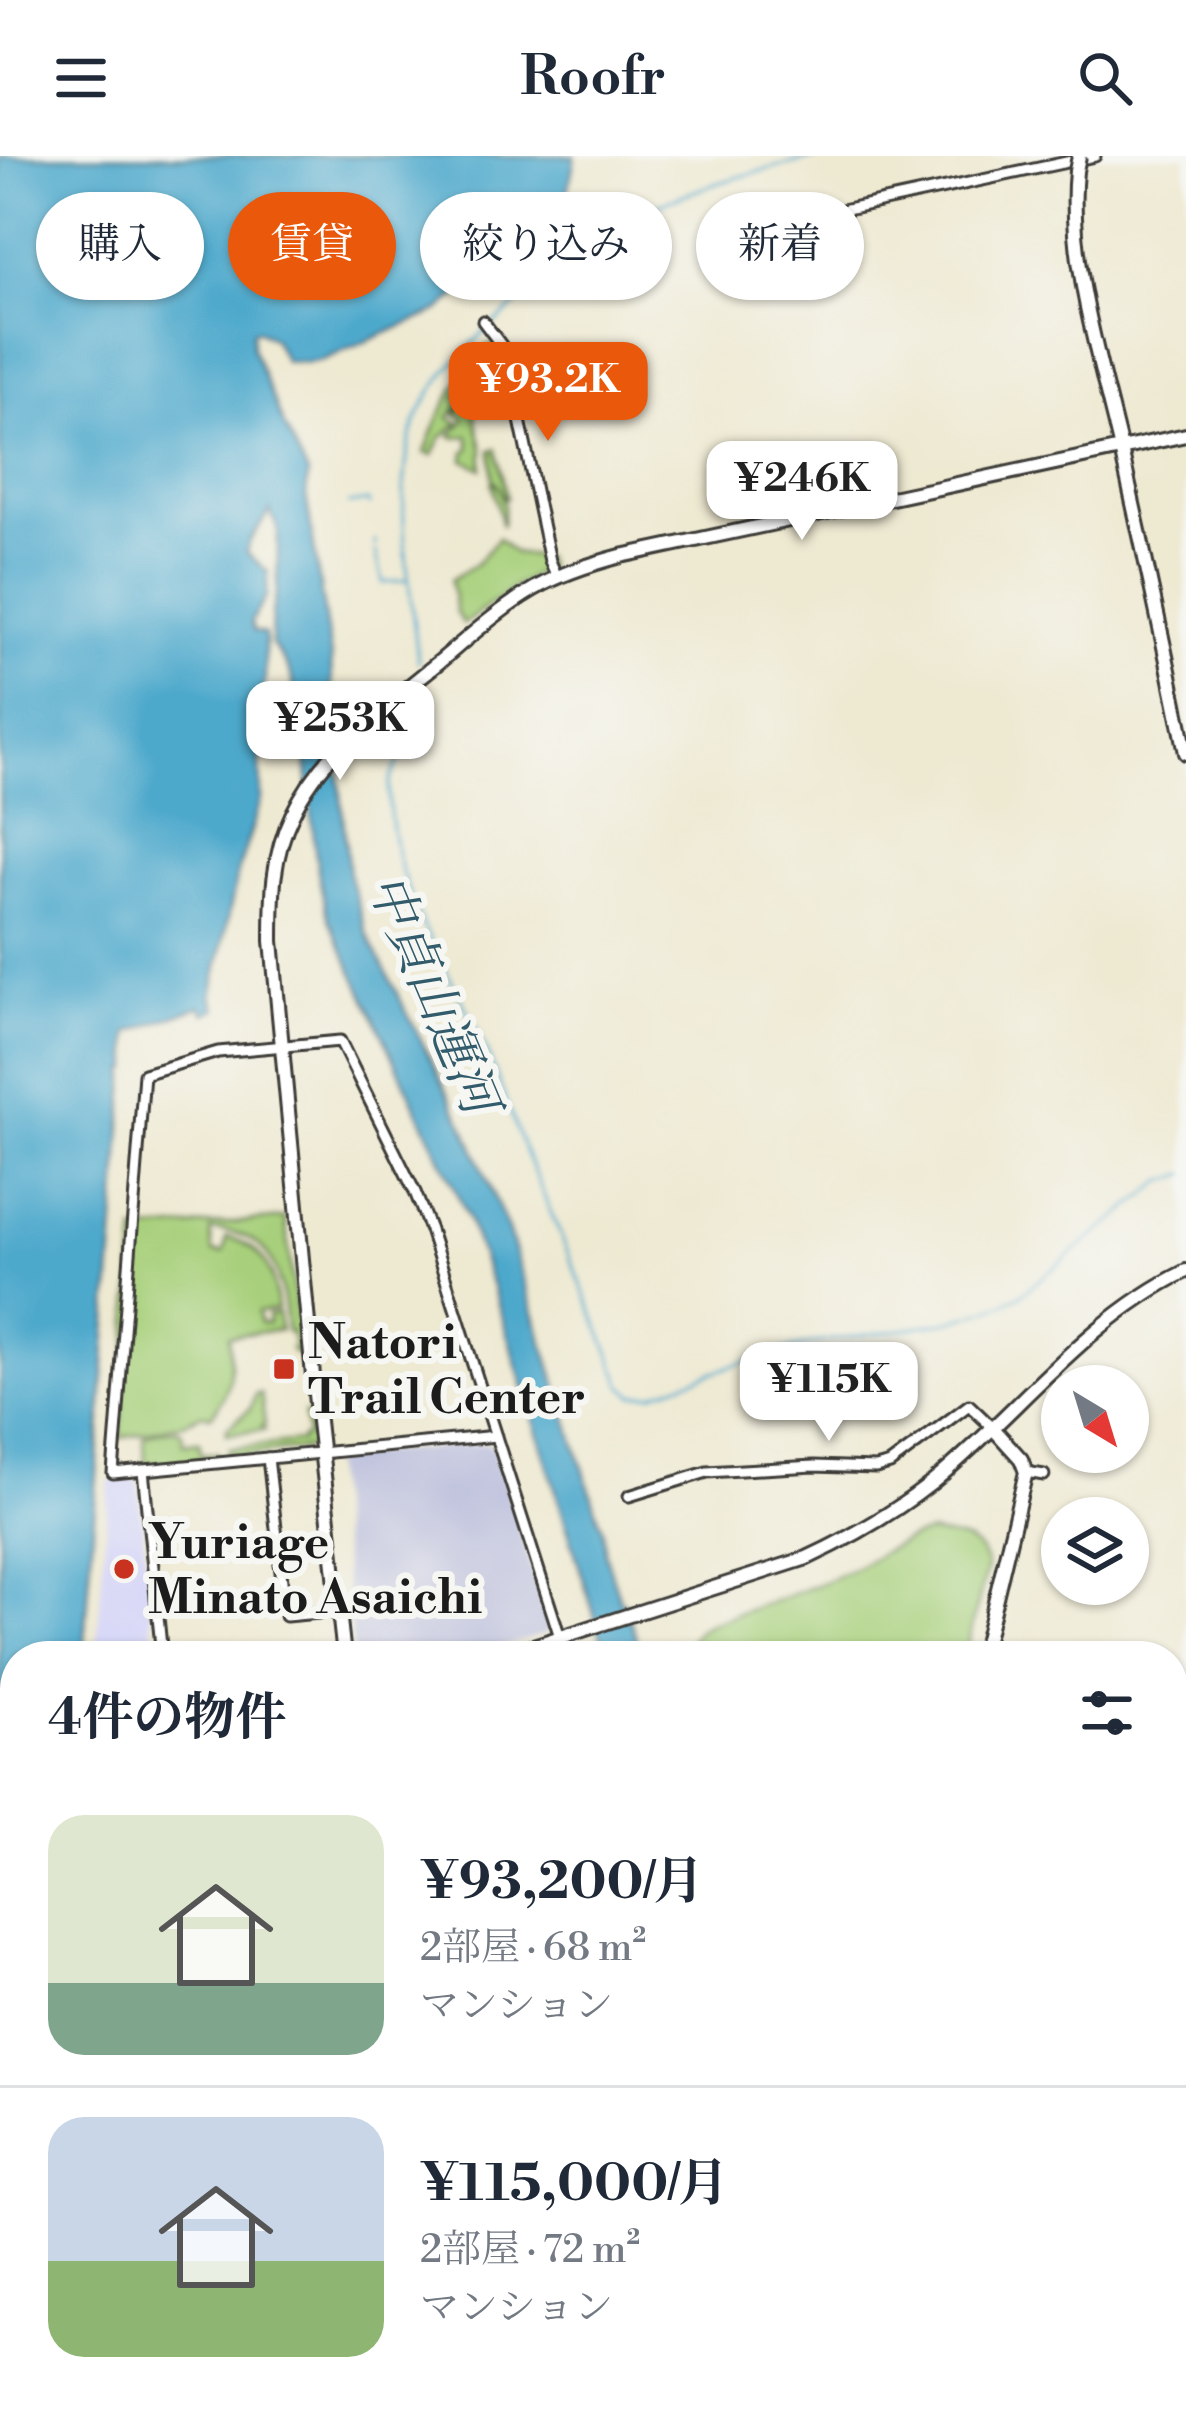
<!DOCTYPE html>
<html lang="ja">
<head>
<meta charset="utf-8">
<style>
	:root { --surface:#fff; --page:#f2f2f3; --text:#1f2937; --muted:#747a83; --line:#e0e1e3; --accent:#ea580c }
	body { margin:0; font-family:"Libre Bodoni","Noto Serif JP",serif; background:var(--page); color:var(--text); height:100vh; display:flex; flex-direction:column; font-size:45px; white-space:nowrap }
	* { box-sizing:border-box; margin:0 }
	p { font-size:39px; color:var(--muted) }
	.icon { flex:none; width:66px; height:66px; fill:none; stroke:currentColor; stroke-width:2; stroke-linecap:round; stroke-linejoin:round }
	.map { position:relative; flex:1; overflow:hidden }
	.drawer { position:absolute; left:0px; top:1485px; width:1188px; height:771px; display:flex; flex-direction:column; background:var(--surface); border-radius:48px 48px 0 0; box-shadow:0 3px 9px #0004 }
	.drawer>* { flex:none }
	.guide { position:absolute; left:36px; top:36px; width:1116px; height:108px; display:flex; gap:24px }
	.needle { width:78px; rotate:142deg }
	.buttons { position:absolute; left:1041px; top:1209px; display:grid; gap:24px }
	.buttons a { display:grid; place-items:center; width:108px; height:108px; border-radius:50%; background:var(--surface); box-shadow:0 3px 9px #0004; font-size:60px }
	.price { position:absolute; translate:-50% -102px; padding:0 27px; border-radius:24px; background:#fff; color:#222; font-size:39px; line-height:78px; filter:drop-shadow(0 3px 6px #0008) }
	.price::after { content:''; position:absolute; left:50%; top:72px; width:36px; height:27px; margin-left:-18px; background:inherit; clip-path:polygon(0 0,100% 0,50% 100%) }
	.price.selected { background:var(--accent); color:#fff }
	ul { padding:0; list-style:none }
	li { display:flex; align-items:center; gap:36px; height:300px; padding:0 48px }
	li+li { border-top:3px solid var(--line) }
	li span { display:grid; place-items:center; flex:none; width:336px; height:240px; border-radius:36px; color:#555 }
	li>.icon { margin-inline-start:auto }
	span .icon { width:144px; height:144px; fill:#fffc; stroke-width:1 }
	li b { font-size:51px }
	h2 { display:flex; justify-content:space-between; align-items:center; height:144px; padding:0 48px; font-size:51px }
	.tag { padding:0 42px; border-radius:54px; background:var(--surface); box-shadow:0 3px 9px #0004; font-size:42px; line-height:108px }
	.tag.selected { background:var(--accent); color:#fff }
	header { display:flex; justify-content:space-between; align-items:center; height:156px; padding:0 48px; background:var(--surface); font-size:54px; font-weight:600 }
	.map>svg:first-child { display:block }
	.built { fill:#d7d7f8 }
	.industrial { fill:#bfc2dd }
	.green { fill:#a8d07b; stroke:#62764c; stroke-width:3 }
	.water { fill:#4ea9cc; stroke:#356274; stroke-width:3 }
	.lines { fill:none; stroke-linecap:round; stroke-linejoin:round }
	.stream { stroke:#4ea9cc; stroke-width:3 }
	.minor-casing { stroke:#3c3b37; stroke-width:15 }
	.tertiary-casing { stroke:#3c3b37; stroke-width:18 }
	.secondary-casing { stroke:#3c3b37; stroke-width:20 }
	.minor { stroke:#fff; stroke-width:9 }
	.tertiary { stroke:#fff; stroke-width:12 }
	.secondary { stroke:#fde4d0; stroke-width:14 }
	.tertiary-bridge-casing { stroke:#3c3b37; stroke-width:18; stroke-linecap:butt }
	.tertiary-bridge { stroke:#fff; stroke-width:12 }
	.poi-dot { fill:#c8321e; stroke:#f6f6f2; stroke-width:4.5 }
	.labels { text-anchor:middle; stroke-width:12; stroke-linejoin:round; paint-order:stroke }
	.poi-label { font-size:48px; font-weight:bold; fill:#1c1c1c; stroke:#f6f6f2; text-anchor:start }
	.water-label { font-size:51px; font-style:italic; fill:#325b6b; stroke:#f6f6f2 }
</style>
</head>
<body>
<header><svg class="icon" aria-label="menu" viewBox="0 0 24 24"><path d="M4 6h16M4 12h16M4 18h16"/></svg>Roofr<svg class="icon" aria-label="search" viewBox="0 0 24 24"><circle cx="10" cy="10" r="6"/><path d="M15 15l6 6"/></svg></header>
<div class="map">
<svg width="1186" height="2255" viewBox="0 0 1186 2255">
	<rect width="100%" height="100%" fill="#f6f6f2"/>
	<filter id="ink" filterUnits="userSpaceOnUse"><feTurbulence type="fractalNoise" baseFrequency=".00833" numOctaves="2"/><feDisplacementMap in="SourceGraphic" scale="24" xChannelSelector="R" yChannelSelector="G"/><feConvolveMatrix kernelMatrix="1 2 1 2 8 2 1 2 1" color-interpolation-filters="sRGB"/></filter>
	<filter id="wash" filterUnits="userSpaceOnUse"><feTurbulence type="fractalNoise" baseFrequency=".004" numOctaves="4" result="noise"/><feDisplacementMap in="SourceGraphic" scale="48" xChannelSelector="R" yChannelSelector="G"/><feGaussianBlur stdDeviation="2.7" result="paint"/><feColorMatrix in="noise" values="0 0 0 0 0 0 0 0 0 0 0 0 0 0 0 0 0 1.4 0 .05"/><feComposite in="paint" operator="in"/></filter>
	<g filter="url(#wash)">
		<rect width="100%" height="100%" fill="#eee9d1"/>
		<path class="built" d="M131 1321 138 1325 155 1500H96L109 1325Z"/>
		<path class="industrial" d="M486 1287 492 1291 508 1337 549 1472 545 1478 469 1500H354L331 1307 335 1302Z"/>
		<g class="green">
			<path d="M493 188 503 209 506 225 494 228 495 212 475 216 471 241 483 293 482 313 464 304 465 296 470 293 469 280 455 282 451 279 464 265 463 261 456 258 464 249 459 237 455 242 460 249 449 261 459 266 441 282 433 299 425 297C440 251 457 225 488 189Z"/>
			<path d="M496 293 507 342 505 343 500 333 504 350 502 370 492 327 493 325 500 332 493 322 491 294Z"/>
			<path d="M498 382 514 397 544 401 547 411 517 429 464 468 456 457 451 424 476 408Z"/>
			<path d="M285 1062 301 1198H295L290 1193 293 1191 291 1176H287C281 1123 277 1074 210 1074L213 1096 224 1097 227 1081C266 1091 274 1117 277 1154L258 1156 260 1167H268V1159L278 1158 280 1174 229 1180C231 1215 234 1231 211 1260L202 1258 179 1269 120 1282 136 1076Z"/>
			<path d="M256 1238H261L265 1269 262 1270 265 1274 227 1278V1272L250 1253Z"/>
			<path d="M309 1257 312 1288 309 1292 229 1301 228 1293 301 1285V1282L307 1280 304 1258Z"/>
			<path d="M178 1274 182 1277 183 1288 199 1286 201 1298 218 1297 219 1302 145 1308 144 1281 156 1276Z"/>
			<path d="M929 1377C956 1382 980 1381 987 1411L965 1500H692L691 1483 698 1474 711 1467C756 1451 801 1437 844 1417 872 1405 900 1382 929 1377Z"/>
		</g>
		<g class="water">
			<path d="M0 0H575L566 46 527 84 439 155 322 204 307 207 285 205 273 183 258 174 252 175V192L284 270 308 318 306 339 331 501 333 560 349 718 366 776 465 971 508 1074 603 1375 606 1400 621 1447H625L642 1500H607L496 1142 466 1057 329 764C318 728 314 689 311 651 307 620 308 586 292 559L297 553C294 520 291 514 271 487L272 457 277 434 278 374 270 355 250 385 246 396 268 416 267 440 251 465 253 475 265 478V524L254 571 260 598 261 644 238 715 212 840 217 853 206 858 201 850 129 877 130 913 127 914 121 985 84 1500H15V1642L0 1648Z"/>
			<path d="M15 1728V2241H172L177 2255H0V1734Z"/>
		</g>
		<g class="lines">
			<g class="stream">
				<path d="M349 348 368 345 369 349"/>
				<path d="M375 385V389"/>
				<path d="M376 396 383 427 409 424"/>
				<path d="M418 505C411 433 393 348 412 277 432 208 511 154 565 111 589 93 613 72 640 58 689 32 769 12 824 0"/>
				<path d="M421 542C424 577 398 597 390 626 387 641 390 657 392 672 403 753 452 817 484 890 499 923 510 959 524 993 557 1071 591 1150 623 1230L634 1239 652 1238C704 1219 757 1200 811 1188 881 1173 955 1174 1019 1140L1162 1026 1186 1018"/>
			</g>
		</g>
	</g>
	<g filter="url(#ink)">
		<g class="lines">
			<defs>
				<g id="minor">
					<path d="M720 80 1095 0"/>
					<path d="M483 165 501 189 507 203 550 405 557 421"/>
					<path d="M496 1280 113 1317 144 918 218 896 340 885 415 1036 430 1074 560 1481 565 1500"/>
					<path d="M268 1302 286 1460 339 1455"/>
					<path d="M143 1314 162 1500"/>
					<path d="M1026 1316 1044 1319"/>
					<path d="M629 1340 707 1316 814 1310 876 1312 890 1308 969 1249 992 1271"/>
					<path d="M1173 2000 1186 2004"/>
					<path d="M299 2241 304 2255"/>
					<path d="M601 2241 602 2255"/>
					<path d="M715 2241 716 2255"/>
					<path d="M950 2241 954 2255"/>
					<path d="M1053 2241 1056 2255"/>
					<path d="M429 2255 454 2241"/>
				</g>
				<g id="tertiary">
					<path d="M1076 15C1067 103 1102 211 1122 298 1144 397 1166 497 1186 597"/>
					<path d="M344 1500 313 1220 272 785C272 741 272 700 292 659 322 594 385 550 439 506 469 481 500 453 534 433 562 417 591 408 621 400L1186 279"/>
					<path d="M502 1500 807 1402C852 1381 894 1357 933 1326 1017 1257 1086 1164 1186 1115"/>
					<path d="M982 1500 1026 1316 1021 1303 992 1271"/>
					<path d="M1173 2230 1186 2227"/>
					<path d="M233 2241 238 2255"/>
					<path d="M532 2241 536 2255"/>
					<path d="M1059 2255 1124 2241"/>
				</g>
				<g id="secondary">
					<path d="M0 1670 15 1665"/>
					<path d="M1173 1734 1186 1733"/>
				</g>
			</defs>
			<use href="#minor" class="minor-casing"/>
			<use href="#tertiary" class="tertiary-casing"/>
			<use href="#secondary" class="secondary-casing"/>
			<use href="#minor" class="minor"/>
			<use href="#tertiary" class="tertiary"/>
			<use href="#secondary" class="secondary"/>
			<defs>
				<path id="tertiary-bridge" d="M1076 15 1079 0"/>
			</defs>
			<use href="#tertiary-bridge" class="tertiary-bridge-casing"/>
			<use href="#tertiary-bridge" class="tertiary-bridge"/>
		</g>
	</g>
	<g class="poi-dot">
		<rect x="272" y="1201" width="24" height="24" rx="6"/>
		<circle cx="124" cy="1413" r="12"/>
	</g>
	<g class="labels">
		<g class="poi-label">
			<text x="308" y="1202">Natori<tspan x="308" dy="55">Trail Center</tspan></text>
			<text x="148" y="1402">Yuriage<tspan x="148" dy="55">Minato Asaichi</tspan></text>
		</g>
		<g class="water-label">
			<text transform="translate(434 837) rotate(67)" y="18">中貞山運河</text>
		</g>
	</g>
</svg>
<div class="buttons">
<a><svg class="needle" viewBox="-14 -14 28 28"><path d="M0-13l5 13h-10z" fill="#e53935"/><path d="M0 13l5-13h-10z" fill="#747a83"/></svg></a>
<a><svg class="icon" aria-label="layers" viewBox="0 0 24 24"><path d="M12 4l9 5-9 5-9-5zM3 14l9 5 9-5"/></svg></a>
</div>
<b class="price selected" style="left:548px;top:288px">¥93.2K</b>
<b class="price" style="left:802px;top:387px">¥246K</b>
<b class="price" style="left:340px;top:627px">¥253K</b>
<b class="price" style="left:829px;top:1288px">¥115K</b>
<div class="guide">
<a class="tag">購入</a>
<a class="tag selected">賃貸</a>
<a class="tag">絞り込み</a>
<a class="tag">新着</a>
</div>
<section class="drawer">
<h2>4件の物件<svg class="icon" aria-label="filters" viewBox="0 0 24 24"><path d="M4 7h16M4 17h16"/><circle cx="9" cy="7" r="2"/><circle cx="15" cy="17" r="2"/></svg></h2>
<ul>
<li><span style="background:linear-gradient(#dfe7d0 70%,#7fa58c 0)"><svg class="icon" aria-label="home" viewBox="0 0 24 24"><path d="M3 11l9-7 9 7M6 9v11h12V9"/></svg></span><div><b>¥93,200/月</b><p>2部屋 · 68 m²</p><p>マンション</p></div></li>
<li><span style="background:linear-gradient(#c9d6e8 60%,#8fb573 0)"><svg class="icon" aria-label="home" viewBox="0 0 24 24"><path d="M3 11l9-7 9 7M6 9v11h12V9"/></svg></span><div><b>¥115,000/月</b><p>2部屋 · 72 m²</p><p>マンション</p></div></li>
</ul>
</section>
</div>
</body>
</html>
